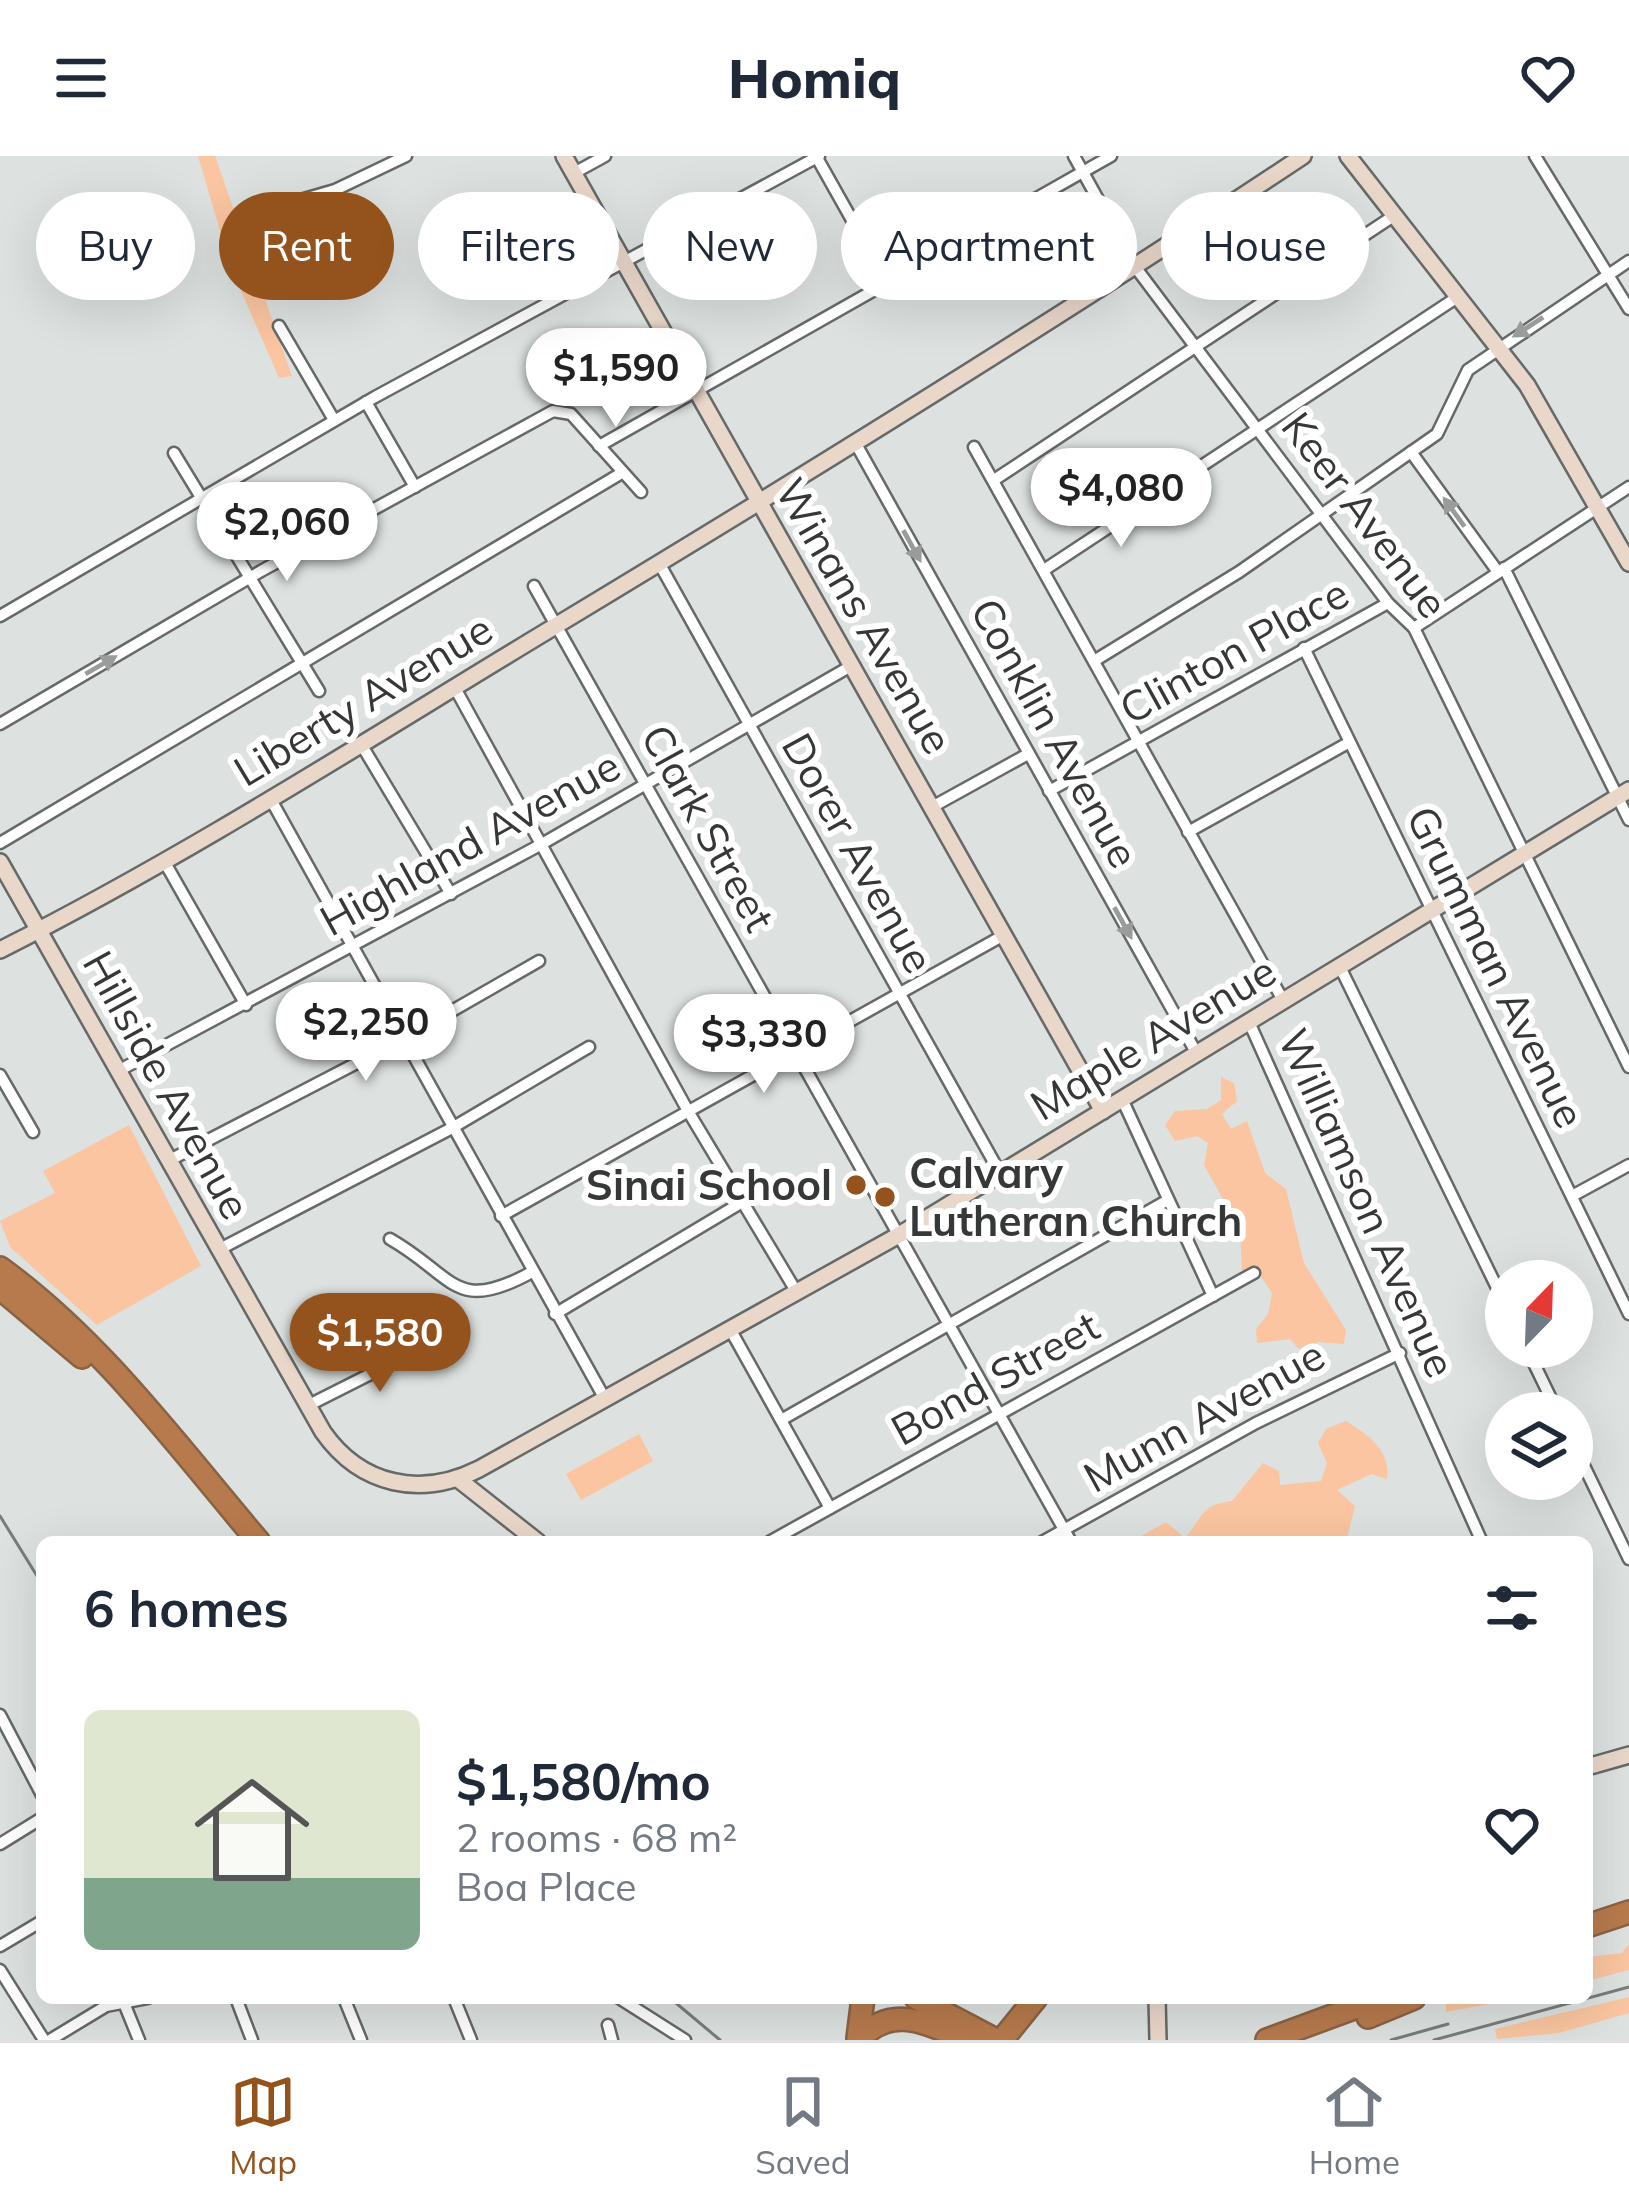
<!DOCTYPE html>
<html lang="en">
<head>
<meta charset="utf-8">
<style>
	:root { --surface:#fff; --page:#f2f2f3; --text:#1f2937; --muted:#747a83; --line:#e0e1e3; --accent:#94531d }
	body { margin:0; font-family:Mulish,sans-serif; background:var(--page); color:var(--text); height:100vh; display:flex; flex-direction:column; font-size:45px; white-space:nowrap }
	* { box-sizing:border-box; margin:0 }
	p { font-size:39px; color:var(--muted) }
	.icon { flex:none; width:66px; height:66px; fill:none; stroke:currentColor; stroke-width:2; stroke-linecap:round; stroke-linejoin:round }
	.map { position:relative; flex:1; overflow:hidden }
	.panel { position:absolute; left:36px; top:1380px; width:1557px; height:468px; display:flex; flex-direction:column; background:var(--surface); border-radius:18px; box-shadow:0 12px 48px #0002 }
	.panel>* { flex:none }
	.hud { position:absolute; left:36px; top:36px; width:1557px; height:108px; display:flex; gap:24px }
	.needle { width:78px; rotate:23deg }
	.buttons { position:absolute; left:1485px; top:1104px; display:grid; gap:24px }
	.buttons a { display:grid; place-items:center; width:108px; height:108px; border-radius:50%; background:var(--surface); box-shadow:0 12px 48px #0002; font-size:60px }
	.price { position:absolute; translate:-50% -102px; padding:0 27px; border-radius:42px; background:#fff; color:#222; font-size:39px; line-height:78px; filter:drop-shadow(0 3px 6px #0008) }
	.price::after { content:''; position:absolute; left:50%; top:72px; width:36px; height:27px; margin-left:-18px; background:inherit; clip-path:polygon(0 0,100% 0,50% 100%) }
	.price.current { background:var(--accent); color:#fff }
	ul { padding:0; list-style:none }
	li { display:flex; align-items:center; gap:36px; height:300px; padding:0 48px }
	li span { display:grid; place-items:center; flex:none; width:336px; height:240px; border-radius:18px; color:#555 }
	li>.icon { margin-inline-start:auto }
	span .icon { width:144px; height:144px; fill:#fffc; stroke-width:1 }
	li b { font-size:51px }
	h2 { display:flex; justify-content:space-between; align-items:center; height:144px; padding:0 48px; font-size:51px }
	.tag { padding:0 42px; border-radius:54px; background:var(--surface); box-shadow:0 12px 48px #0002; font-size:42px; line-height:108px }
	.tag.current { background:var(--accent); color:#fff }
	header { display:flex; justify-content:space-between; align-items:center; height:156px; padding:0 48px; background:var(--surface); font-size:54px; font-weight:800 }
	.dock { display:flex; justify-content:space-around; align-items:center; height:168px; border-top:3px solid var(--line); background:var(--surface); font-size:33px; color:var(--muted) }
	.dock a { display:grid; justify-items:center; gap:6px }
	.dock .current { color:var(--accent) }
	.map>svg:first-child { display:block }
	.green { fill:#fac5a0 }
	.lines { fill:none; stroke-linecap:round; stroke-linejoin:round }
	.street-casing { stroke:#656968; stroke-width:15 }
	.secondary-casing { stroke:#656968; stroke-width:20 }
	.highway-casing { stroke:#8a6345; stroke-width:26 }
	.street { stroke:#fff; stroke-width:10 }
	.secondary { stroke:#e9d7c9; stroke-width:15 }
	.highway { stroke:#b77a4c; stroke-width:21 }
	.rail { stroke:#797c7b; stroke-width:3 }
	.oneway { fill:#9a9c9c }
	.poi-dot { fill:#94531d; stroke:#fff; stroke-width:4.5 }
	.labels { text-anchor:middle; stroke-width:12; stroke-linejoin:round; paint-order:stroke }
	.street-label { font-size:42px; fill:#363838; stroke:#fff }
	.poi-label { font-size:42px; font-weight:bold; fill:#363838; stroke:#fff; text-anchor:start }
</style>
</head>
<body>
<header><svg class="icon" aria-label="menu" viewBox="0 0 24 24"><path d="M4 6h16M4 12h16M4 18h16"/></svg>Homiq<svg class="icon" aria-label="heart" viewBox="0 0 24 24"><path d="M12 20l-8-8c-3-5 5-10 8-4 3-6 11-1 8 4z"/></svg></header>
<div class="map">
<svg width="1629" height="1884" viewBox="0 0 1629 1884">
	<rect width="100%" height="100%" fill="#dde2e0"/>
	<g class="green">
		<path d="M198 0H215L292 220 279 222 231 112Z"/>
		<path d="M461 71 474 91 435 112 428 101Z"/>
		<path d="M1221 921 1234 927 1237 945 1222 958 1231 973 1247 965 1265 1017 1286 1033 1304 1107 1346 1174 1344 1188 1319 1186 1299 1193 1290 1183 1257 1187 1256 1173 1268 1158 1272 1137 1256 1113 1242 1115 1240 1074 1204 1009 1208 987 1197 980 1175 985 1165 969 1175 955 1207 953 1221 944Z"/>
		<path d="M129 969 201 1110 97 1169 10 1091 0 1065 55 1037 43 1015Z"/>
		<path d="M1346 1265C1368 1279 1391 1294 1387 1323L1371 1318 1337 1334 1355 1350 1346 1386H1131L1166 1366 1185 1382C1204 1360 1200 1349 1232 1345L1263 1307 1279 1315 1280 1329 1321 1325 1327 1307 1318 1287 1326 1273Z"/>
		<path d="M639 1278 653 1305 581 1344 566 1318Z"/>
		<path d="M1629 1788V1814L1587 1825V1801L1622 1797Z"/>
		<path d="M1629 1841V1857L1559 1877 1497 1883 1495 1873Z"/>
		<path d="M1446 1842H1522L1446 1856Z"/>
	</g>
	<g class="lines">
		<defs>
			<g id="street">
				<path d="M816 0 888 128"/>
				<path d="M1074 0 1136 112 1388 447 1414 472 1629 911"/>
				<path d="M1535 0 1629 153"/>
				<path d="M574 17 605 0"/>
				<path d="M252 58 335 34 406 0"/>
				<path d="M279 170 334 264"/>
				<path d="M366 246 415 331"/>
				<path d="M856 288 1197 898"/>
				<path d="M599 290 1111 0"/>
				<path d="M974 291 1284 846"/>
				<path d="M1411 296 1498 416"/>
				<path d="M174 297 319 535"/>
				<path d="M994 324 1395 59"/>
				<path d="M659 407 1000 1017"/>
				<path d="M1504 412 1629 664"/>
				<path d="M1044 414 1459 140"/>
				<path d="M534 430 1071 1386"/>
				<path d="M0 460 375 241 819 0"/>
				<path d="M1414 472 1629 331"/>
				<path d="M1304 492 1629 1158"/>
				<path d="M1094 505 1239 416 1437 278 1468 214 1629 105"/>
				<path d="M455 532 688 955 796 1135"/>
				<path d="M0 568 261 415 553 255 571 258 641 336"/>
				<path d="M361 588 451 738"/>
				<path d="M1049 635 1388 447"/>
				<path d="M270 642 605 1243"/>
				<path d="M932 651 1028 598"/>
				<path d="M1188 676 1348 587"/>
				<path d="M0 687 620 318"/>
				<path d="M164 705 246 849"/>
				<path d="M1340 811 1506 1150"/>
				<path d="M1249 866 1482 1386"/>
				<path d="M118 915 540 689 851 510"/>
				<path d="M0 919 33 976"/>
				<path d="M1122 943 1213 1140"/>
				<path d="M168 1005 403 883 539 805"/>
				<path d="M1572 1040 1629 1009"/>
				<path d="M501 1060 1004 779"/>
				<path d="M390 1083C455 1120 454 1159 532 1116"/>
				<path d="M218 1094 452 972 589 891"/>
				<path d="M555 1158 744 1045"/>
				<path d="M730 1173 830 1352"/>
				<path d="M1526 1191 1558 1257"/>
				<path d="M307 1250 432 1187"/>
				<path d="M781 1264 1168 1044"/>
				<path d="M1572 1285 1629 1403"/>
				<path d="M769 1386 1254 1117"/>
				<path d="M1042 1386 1256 1267 1400 1197"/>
				<path d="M0 1559 42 1639"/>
				<path d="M0 1688 42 1662"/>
				<path d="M0 1790 42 1765"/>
				<path d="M0 1814 44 1884"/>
				<path d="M122 1842 139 1884"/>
				<path d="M236 1842 252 1884"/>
				<path d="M344 1842 361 1884"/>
				<path d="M454 1842 471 1884"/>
				<path d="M619 1842 685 1884"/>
				<path d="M608 1869 612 1884"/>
				<path d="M50 1884 106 1850 148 1842"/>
			</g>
			<g id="secondary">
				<path d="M564 0 1103 955"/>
				<path d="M1348 0 1527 229 1629 407"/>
				<path d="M0 706 323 1276C361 1330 421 1342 479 1313L899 1079 1629 634"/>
				<path d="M0 794C192 697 373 580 557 469 809 317 1058 163 1303 0"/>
				<path d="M458 1323 538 1386"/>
				<path d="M1587 1611 1629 1599"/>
				<path d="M1157 1842 1158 1884"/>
			</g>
			<g id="highway">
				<path d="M0 1112C102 1186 178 1291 259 1386"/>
				<path d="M0 1132 82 1201"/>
				<path d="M1587 1770 1629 1756"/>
				<path d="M916 1842 996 1884"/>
				<path d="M1368 1861 1414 1842"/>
				<path d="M858 1882 863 1842"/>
				<path d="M859 1884C892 1846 929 1869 968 1884"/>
				<path d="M1002 1884 1036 1842"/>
				<path d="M1267 1884 1381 1842"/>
			</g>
		</defs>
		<use href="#street" class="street-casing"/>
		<use href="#secondary" class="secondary-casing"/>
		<use href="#highway" class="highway-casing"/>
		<use href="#street" class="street"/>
		<use href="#secondary" class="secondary"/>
		<use href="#highway" class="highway"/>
		<g class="rail">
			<path d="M0 1360 42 1428"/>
			<path d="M670 1842 720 1884"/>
			<path d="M1391 1884 1448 1868"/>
			<path d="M1434 1884 1629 1831"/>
		</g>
	</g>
	<defs><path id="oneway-solid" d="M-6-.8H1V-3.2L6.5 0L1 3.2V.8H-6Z" transform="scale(3)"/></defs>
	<g class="oneway">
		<use href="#oneway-solid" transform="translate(1528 171) rotate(147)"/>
		<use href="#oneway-solid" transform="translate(1454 356) rotate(-126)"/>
		<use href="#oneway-solid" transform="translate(912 390) rotate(61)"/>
		<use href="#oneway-solid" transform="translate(101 509) rotate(-30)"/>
		<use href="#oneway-solid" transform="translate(1123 767) rotate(61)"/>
	</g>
	<g class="poi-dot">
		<circle cx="856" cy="1029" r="12"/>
		<circle cx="885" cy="1041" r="12"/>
	</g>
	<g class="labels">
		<g class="street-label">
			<text transform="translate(1365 359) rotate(53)" y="15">Keer Avenue</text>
			<text transform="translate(864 460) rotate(60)" y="15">Winans Avenue</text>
			<text transform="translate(1234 495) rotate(-29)" y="15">Clinton Place</text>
			<text transform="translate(363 544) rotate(-31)" y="15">Liberty Avenue</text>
			<text transform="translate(1055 577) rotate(61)" y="15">Conklin Avenue</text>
			<text transform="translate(708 672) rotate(61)" y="15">Clark Street</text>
			<text transform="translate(470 687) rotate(-29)" y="15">Highland Avenue</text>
			<text transform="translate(858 697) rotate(61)" y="15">Dorer Avenue</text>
			<text transform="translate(1496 811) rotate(64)" y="15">Grumman Avenue</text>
			<text transform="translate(1153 882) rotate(-31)" y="15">Maple Avenue</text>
			<text transform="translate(167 929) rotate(61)" y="15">Hillside Avenue</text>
			<text transform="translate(1367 1047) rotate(66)" y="15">Williamson Avenue</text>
			<text transform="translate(995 1222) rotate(-29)" y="15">Bond Street</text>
			<text transform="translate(1204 1260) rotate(-29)" y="15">Munn Avenue</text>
		</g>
		<g class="poi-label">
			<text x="909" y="1032">Calvary<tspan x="909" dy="48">Lutheran Church</tspan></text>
			<text x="832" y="1044" text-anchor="end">Sinai School</text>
		</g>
	</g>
</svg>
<div class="buttons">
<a><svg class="needle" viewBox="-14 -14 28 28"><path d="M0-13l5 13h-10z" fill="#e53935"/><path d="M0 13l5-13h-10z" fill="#747a83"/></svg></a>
<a><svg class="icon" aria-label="layers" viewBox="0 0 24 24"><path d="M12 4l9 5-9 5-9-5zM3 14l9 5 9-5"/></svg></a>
</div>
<b class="price" style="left:616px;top:274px">$1,590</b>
<b class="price" style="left:1121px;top:394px">$4,080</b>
<b class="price" style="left:287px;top:428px">$2,060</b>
<b class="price" style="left:366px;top:928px">$2,250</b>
<b class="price" style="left:764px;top:940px">$3,330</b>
<b class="price current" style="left:380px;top:1239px">$1,580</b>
<div class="hud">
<a class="tag">Buy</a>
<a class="tag current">Rent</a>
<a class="tag">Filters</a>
<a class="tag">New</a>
<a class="tag">Apartment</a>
<a class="tag">House</a>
</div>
<section class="panel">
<h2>6 homes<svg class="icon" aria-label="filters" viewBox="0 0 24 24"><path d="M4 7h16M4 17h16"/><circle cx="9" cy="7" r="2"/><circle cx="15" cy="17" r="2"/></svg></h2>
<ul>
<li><span style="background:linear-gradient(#dfe7d0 70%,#7fa58c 0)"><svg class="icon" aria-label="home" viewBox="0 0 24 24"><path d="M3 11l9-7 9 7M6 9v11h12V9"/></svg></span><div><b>$1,580/mo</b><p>2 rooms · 68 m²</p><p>Boa Place</p></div><svg class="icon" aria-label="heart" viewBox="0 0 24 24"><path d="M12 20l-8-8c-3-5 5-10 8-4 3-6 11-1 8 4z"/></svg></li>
</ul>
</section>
</div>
<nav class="dock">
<a class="current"><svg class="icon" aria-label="map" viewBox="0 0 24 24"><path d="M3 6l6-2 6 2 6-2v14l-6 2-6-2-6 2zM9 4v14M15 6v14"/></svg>Map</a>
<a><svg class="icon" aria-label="saved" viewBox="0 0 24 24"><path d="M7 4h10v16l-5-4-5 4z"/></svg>Saved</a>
<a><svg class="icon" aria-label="home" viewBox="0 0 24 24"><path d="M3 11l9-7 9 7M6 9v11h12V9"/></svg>Home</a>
</nav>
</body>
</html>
